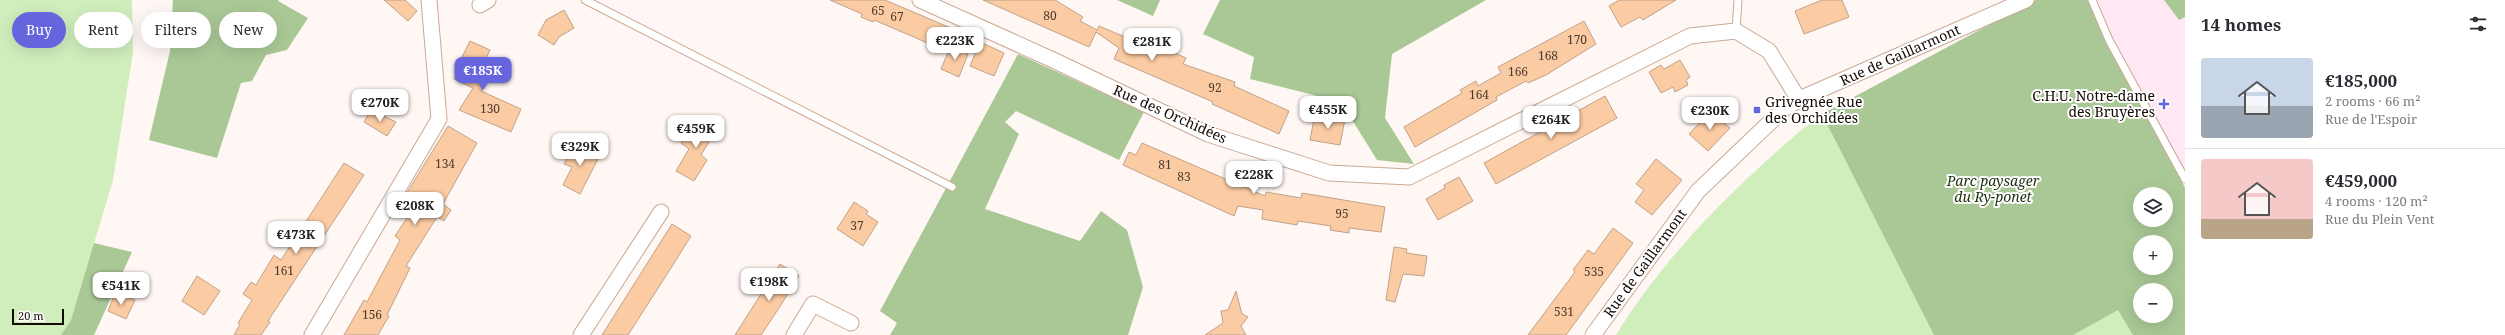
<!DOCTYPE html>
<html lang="en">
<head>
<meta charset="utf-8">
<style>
	:root { --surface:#fff; --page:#f7f7f7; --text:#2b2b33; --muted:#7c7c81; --line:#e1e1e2; --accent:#6665de }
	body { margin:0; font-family:"Noto Serif",serif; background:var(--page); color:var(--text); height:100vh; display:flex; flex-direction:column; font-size:15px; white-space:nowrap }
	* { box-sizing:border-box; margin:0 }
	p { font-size:13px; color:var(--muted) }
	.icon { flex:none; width:22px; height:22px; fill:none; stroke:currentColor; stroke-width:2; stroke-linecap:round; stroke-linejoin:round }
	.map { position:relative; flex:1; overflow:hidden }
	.details { display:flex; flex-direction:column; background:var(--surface); width:320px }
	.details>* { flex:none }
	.hud { position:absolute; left:12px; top:12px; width:380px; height:36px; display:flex; gap:8px }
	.controls { position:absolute; left:2133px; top:187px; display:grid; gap:8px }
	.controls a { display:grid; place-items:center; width:40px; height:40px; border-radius:50%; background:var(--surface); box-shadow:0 4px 16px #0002; font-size:20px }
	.scale { position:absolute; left:12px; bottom:10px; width:52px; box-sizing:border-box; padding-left:4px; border:2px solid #140904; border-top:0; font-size:11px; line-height:14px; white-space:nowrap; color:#140904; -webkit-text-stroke:3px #fff; paint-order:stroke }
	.price { position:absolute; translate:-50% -34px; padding:0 9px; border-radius:8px; background:#fff; color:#222; font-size:13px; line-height:26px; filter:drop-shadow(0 1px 2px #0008) }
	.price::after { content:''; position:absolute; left:50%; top:24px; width:12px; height:9px; margin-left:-6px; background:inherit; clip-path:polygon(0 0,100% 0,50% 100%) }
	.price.current { background:var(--accent); color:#fff }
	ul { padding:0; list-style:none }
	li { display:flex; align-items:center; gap:12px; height:100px; padding:0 16px }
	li+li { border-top:1px solid var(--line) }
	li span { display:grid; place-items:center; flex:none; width:112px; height:80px; border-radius:4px; color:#555 }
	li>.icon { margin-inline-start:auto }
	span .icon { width:48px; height:48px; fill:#fffc; stroke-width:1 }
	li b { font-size:17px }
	h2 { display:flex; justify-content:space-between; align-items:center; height:48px; padding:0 16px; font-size:17px }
	.pill { padding:0 14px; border-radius:18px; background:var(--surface); box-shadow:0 4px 16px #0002; font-size:14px; line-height:36px }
	.pill.current { background:var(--accent); color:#fff }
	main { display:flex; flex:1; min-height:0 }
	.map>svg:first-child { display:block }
	.medical { fill:#ffe7f3 }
	.green { fill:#d0eebc; fill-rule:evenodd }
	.forest { fill:#aac896; fill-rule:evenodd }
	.building { fill:#fbcba3; stroke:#c0a28a }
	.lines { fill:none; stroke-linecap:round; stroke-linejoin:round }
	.lane-casing { stroke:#caa994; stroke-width:9 }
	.street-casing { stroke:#caa994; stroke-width:17 }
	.lane { stroke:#fff; stroke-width:7 }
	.street { stroke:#fff; stroke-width:15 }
	.poi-dot { fill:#6665de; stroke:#fff; stroke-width:1.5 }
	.labels { text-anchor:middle; stroke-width:4; stroke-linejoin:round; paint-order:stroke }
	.number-label { font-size:12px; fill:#4e3a2c }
	.street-label { font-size:14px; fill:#140904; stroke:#fff }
	.poi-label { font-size:14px; fill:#140904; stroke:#fff; text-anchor:end }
	.park-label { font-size:14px; font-style:italic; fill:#1c2f0b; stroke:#fff }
</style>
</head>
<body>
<main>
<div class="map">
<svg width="2185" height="335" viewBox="0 0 2185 335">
	<rect width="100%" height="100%" fill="#fff7f3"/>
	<path class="medical" d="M2093 0H2164L2179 20 2185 17V188Z"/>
	<g class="green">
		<path d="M0 0H132L133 52 113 180 71 320 61 335H0Z"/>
		<path d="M2036 0 2185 188V335H1616C1656 270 1708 214 1764 163 1783 146 1801 129 1822 114ZM2140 194H2166V220H2140ZM2140 242H2166V268H2140ZM2140 290H2166V316H2140Z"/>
	</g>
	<g class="forest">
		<path d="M173 0H279L278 1 308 18 287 50 266 55 252 81 241 83 217 158 149 140 170 51Z"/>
		<path d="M1117 0H1160L1153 16Z"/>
		<path d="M1220 0H1486L1392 54 1385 118 1414 164 1377 160 1341 102 1250 79 1254 57 1203 34Z"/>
		<path d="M2036 0H2093L2185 188V335H2133L2118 310 2073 335H1934L1822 114ZM2140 194H2166V220H2140ZM2140 242H2166V268H2140ZM2140 290H2166V316H2140Z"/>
		<path d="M2164 0H2185V17L2179 20Z"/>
		<path d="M1018 54 1144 112 1119 160 1016 111 1005 122 1019 134 985 209 1080 241 1101 211 1127 230 1143 287 1128 335H890L897 323 880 311Z"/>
		<path d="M94 243 132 252 94 335H61L71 320Z"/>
	</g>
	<g class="building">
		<path d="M384 0H405L417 11 408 21Z"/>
		<path d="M830 0H885L953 29 944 50 874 20 873 22 861 17 862 14Z"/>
		<path d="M983 0H1055L1083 17 1080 21 1097 30 1099 26 1144 45 1146 40 1186 58 1183 64 1235 82 1234 86 1289 111 1279 134 1212 104 1213 102 1114 59 1119 48 1096 32 1089 47Z"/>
		<path d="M1619 0H1676L1643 20 1640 17 1621 27 1609 6Z"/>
		<path d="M1822 0H1842L1849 17 1804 34 1795 11Z"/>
		<path d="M564 10 574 28 559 37 554 45 538 35 546 20Z"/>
		<path d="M1584 21 1596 44 1546 75 1528 83 1526 81 1496 97 1497 100 1415 147 1404 127 1462 93 1460 90 1476 81 1478 86 1501 73 1498 67Z"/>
		<path d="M470 41 490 50 481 69 490 73 481 91 521 109 511 132 459 110 473 88 454 79 458 70 456 69Z"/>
		<path d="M980 42 1004 53 994 76 970 66Z"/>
		<path d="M951 45 968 54 959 77 941 69Z"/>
		<path d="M1680 60 1690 77 1686 80 1688 85 1675 92 1673 87 1661 93 1649 72 1661 65 1664 69Z"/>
		<path d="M1605 96 1617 118 1496 184 1484 163Z"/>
		<path d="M371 110 396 122 387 136 364 122Z"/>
		<path d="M1711 111 1730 128 1708 151 1689 134Z"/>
		<path d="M1315 114 1345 119 1340 145 1310 140Z"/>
		<path d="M698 117 717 129 701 155 707 160 694 181 676 171 689 149 681 143Z"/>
		<path d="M448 126 477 143 443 204 451 210 444 221 437 217 406 266 410 268 387 315 389 316 378 335H344L364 300 367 302 400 240 395 236 411 212 400 204Z"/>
		<path d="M575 142 600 155 580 194 563 185 572 167 564 164Z"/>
		<path d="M1142 143 1265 196 1266 192 1301 198 1302 193 1385 207 1381 232 1349 228V233L1330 230 1331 226 1298 221 1297 225 1262 219 1263 210 1238 206 1234 216 1123 165 1129 152 1136 155Z"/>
		<path d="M1656 159 1682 180 1652 215 1635 202 1644 190 1636 184Z"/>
		<path d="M344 163 364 175 268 321 270 322 261 335H234L240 324 238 323 252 300 243 294 251 282 256 285 274 255 281 260Z"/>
		<path d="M1459 177 1473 201 1438 220 1426 199 1445 188 1444 185Z"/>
		<path d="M854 202 868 211 866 214 878 222 863 246 837 229Z"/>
		<path d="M672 224 691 236 671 268 628 335H602Z"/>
		<path d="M1613 228 1633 243 1566 335H1528L1575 272 1573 270 1588 250 1594 254Z"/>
		<path d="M1394 247 1407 249 1406 253 1427 256 1424 276 1403 274 1395 302 1386 300Z"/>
		<path d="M780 264 799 276 779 308 761 335H735Z"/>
		<path d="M197 276 220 291 204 315 182 301Z"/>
		<path d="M1236 291 1242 314 1248 317 1241 326 1246 335H1205L1223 323 1221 311 1228 310Z"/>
		<path d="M115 293 135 300 126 319 108 311Z"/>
	</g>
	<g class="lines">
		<defs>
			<g id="lane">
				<path d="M585 0 952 187"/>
				<path d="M2092 0 2109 40 2185 179"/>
				<path d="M1736 31 1738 0"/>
			</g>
			<g id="street">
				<path d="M920 0 1051 59 1208 134 1329 173 1409 177 1690 36 1736 31 1769 51 1799 100"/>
				<path d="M480 5 488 0"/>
				<path d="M312 335 439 119 429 0"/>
				<path d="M581 335 661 212"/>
				<path d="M794 335 813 304 851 323"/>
				<path d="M1593 335 1698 191 1785 108 1806 96 2026 0"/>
			</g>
		</defs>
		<use href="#lane" class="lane-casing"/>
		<use href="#street" class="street-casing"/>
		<use href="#lane" class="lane"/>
		<use href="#street" class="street"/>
	</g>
	<g class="poi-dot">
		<path d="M2162 98h4v4h4v4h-4v4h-4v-4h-4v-4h4z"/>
		<rect x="1753" y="106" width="8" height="8" rx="2"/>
	</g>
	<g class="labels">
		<g class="number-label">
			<text x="878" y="15">65</text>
			<text x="1050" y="20">80</text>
			<text x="897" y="21">67</text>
			<text x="1577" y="44">170</text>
			<text x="1548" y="60">168</text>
			<text x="1518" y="76">166</text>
			<text x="1215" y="92">92</text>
			<text x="1479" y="99">164</text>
			<text x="490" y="113">130</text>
			<text x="445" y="168">134</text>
			<text x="1165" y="169">81</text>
			<text x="1184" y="181">83</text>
			<text x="1342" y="218">95</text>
			<text x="857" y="230">37</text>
			<text x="284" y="275">161</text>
			<text x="1594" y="276">535</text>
			<text x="1564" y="316">531</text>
			<text x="372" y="319">156</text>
		</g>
		<g class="street-label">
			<text transform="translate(1900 55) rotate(-24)" y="5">Rue de Gaillarmont</text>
			<text transform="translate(1170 114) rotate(24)" y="5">Rue des Orchidées</text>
			<text transform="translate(1645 263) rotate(-54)" y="5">Rue de Gaillarmont</text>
		</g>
		<g class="poi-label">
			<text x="2155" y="101">C.H.U. Notre-dame<tspan x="2155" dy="16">des Bruyères</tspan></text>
			<text x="1765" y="107" text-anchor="start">Grivegnée Rue<tspan x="1765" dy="16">des Orchidées</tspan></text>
		</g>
		<g class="park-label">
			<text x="1993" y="186">Parc paysager<tspan x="1993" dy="16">du Ry-ponet</tspan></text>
		</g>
	</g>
</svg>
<div class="controls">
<a><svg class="icon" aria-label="layers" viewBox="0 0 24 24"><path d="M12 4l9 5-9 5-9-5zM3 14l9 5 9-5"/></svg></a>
<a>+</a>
<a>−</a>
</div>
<div class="scale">20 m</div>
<b class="price" style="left:955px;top:61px">€223K</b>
<b class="price" style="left:1152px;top:62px">€281K</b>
<b class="price current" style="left:483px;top:91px">€185K</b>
<b class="price" style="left:380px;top:123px">€270K</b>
<b class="price" style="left:1328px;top:130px">€455K</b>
<b class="price" style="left:1710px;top:131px">€230K</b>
<b class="price" style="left:1551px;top:140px">€264K</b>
<b class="price" style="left:696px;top:149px">€459K</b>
<b class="price" style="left:580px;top:167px">€329K</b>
<b class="price" style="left:1254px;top:195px">€228K</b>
<b class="price" style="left:415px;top:226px">€208K</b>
<b class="price" style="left:296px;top:255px">€473K</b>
<b class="price" style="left:769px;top:302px">€198K</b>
<b class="price" style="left:121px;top:306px">€541K</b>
<div class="hud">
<a class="pill current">Buy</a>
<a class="pill">Rent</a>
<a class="pill">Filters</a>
<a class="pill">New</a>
</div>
</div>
<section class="details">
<h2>14 homes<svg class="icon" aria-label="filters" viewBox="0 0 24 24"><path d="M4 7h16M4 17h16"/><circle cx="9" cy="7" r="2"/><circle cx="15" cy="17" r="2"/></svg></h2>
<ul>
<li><span style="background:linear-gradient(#c9d6e8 60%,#9aa5b1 0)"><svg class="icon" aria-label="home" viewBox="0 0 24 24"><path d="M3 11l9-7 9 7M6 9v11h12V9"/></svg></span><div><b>€185,000</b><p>2 rooms · 66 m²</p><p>Rue de l'Espoir</p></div></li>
<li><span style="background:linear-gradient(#f6c9c9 75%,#b9a48a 0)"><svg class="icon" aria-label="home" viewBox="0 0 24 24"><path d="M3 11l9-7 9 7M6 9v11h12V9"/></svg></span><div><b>€459,000</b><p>4 rooms · 120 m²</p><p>Rue du Plein Vent</p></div></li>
</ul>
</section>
</main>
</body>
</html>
